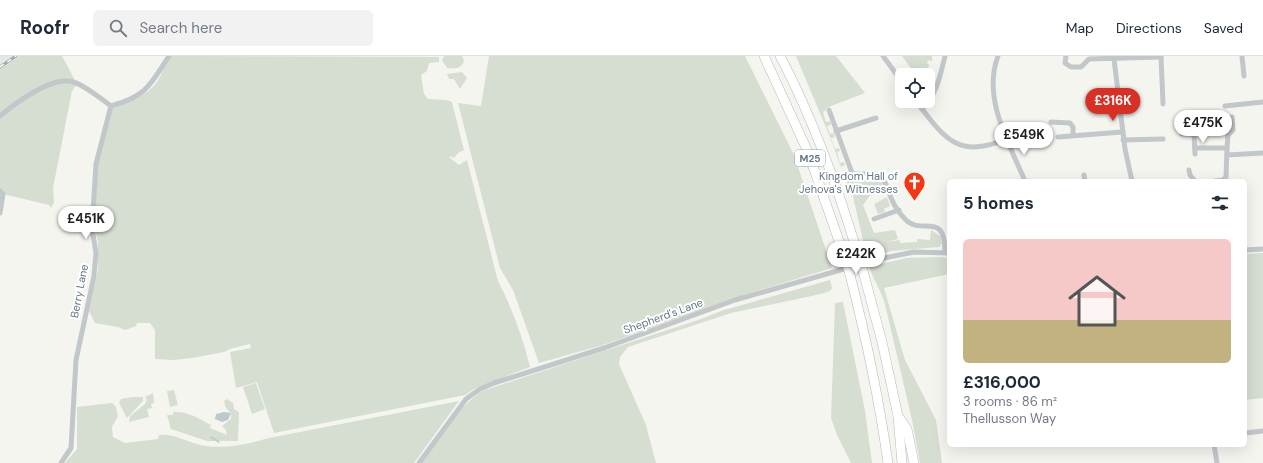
<!DOCTYPE html>
<html lang="en">
<head>
<meta charset="utf-8">
<style>
	:root { --surface:#fff; --page:#f2f2f3; --text:#1f2937; --muted:#747a83; --line:#e0e1e3; --accent:#d93025 }
	body { margin:0; font-family:"DM Sans",sans-serif; background:var(--page); color:var(--text); height:100vh; display:flex; flex-direction:column; font-size:15px; white-space:nowrap }
	* { box-sizing:border-box; margin:0 }
	p { font-size:13px; color:var(--muted) }
	.icon { flex:none; width:22px; height:22px; fill:none; stroke:currentColor; stroke-width:2; stroke-linecap:round; stroke-linejoin:round }
	.map { position:relative; flex:1; overflow:hidden }
	.sheet { position:absolute; left:947px; top:123px; width:300px; height:268px; display:flex; flex-direction:column; background:var(--surface); border-radius:6px; box-shadow:0 4px 16px #0002 }
	.sheet>* { flex:none }
	.tools { position:absolute; left:895px; top:12px; display:grid; gap:8px }
	.tools a { display:grid; place-items:center; width:40px; height:40px; border-radius:6px; background:var(--surface); box-shadow:0 4px 16px #0002; font-size:20px }
	.price { position:absolute; translate:-50% -34px; padding:0 9px; border-radius:14px; background:#fff; color:#222; font-size:13px; line-height:26px; filter:drop-shadow(0 1px 2px #0008) }
	.price::after { content:''; position:absolute; left:50%; top:24px; width:12px; height:9px; margin-left:-6px; background:inherit; clip-path:polygon(0 0,100% 0,50% 100%) }
	.price.on { background:var(--accent); color:#fff }
	ul { padding:0; list-style:none }
	li { display:grid; align-content:center; gap:8px; height:212px; padding:0 16px }
	li span { display:grid; place-items:center; height:124px; border-radius:6px; color:#555 }
	li>.icon { margin-inline-start:auto }
	span .icon { width:72px; height:72px; fill:#fffc; stroke-width:1 }
	li b { font-size:17px }
	h2 { display:flex; justify-content:space-between; align-items:center; height:48px; padding:0 16px; font-size:17px }
	header { display:flex; align-items:center; gap:24px; box-sizing:border-box; height:56px; padding:0 20px; background:var(--surface); border-bottom:1px solid var(--line) }
	header strong { font-size:19px }
	nav { display:flex; gap:22px; margin-inline-start:auto; font-size:14px }
	.search { width:280px; height:36px; background:var(--page); display:flex; align-items:center; gap:10px; box-sizing:border-box; padding:0 14px; border-radius:6px; color:var(--muted); font-size:15px }
	.map>svg:first-child { display:block }
	.built { fill:#e6e6e4 }
	.green { fill:#d6ddd1 }
	.water { fill:#bccace }
	.lines { fill:none; stroke-linecap:round; stroke-linejoin:round }
	.stream { stroke:#bccace; stroke-width:1.5 }
	.highway-casing { stroke:#b6babd; stroke-width:10 }
	.street { stroke:#c2c7ca; stroke-width:5 }
	.highway { stroke:#fff; stroke-width:9 }
	.rail-casing { stroke:#a2aaaf; stroke-width:3 }
	.rail { stroke:#fff; stroke-width:1.5; stroke-dasharray:4.5; stroke-linecap:butt }
	.highway-bridge-casing { stroke:#b6babd; stroke-width:10; stroke-linecap:butt }
	.highway-bridge { stroke:#fff; stroke-width:9 }
	.labels { text-anchor:middle; stroke-width:4; stroke-linejoin:round; paint-order:stroke }
	.shield { fill:#fff; stroke:#90a0aa; stroke-width:1 }
	.shield-label { font-size:10px; font-weight:bold; fill:#617785 }
	.poi-label { font-size:11px; fill:#617785; stroke:#fff; text-anchor:end }
	.street-label { font-size:11px; fill:#617785; stroke:#fff }
</style>
</head>
<body>
<header>
<strong>Roofr</strong>
<div class="search"><svg class="icon" aria-label="search" viewBox="0 0 24 24"><circle cx="10" cy="10" r="6"/><path d="M15 15l6 6"/></svg>Search here</div>
<nav><a>Map</a><a>Directions</a><a>Saved</a></nav>
</header>
<div class="map">
<svg width="1263" height="407" viewBox="0 0 1263 407">
	<rect width="100%" height="100%" fill="#f5f5f0"/>
	<path class="built" d="M0 0H20L0 13Z"/>
	<g class="green">
		<path d="M20 0H62L77 28 72 35 53 132 54 147 51 152 49 149 7 139 0 134V13Z"/>
		<path d="M171 0 439 1V6L429 7 427 15 421 19 424 38 428 43 447 44 452 46 464 94 458 97 454 102 450 100 449 101 459 109 467 104 498 225C512 252 523 282 530 311L476 332 465 339 274 377 257 326 236 332 230 296 251 292 250 288 230 293 224 296 192 302 174 304 155 303V274L150 267H137L136 270 125 274 118 271 95 267 89 255 98 214V185L95 174 97 108 113 52C129 46 147 40 157 26 162 18 165 8 171 0Z"/>
		<path d="M444 0H462L464 5C461 13 455 13 447 12L442 4Z"/>
		<path d="M489 0H745L794 99 832 212 744 239 603 289 539 307 513 234 500 212 458 47 481 50Z"/>
		<path d="M796 0H836L865 37 826 52V54L823 56 826 66 830 65 831 69 827 70 830 78 834 77 835 81 831 82 835 93 839 92 840 95 837 96 840 107 844 106 845 109 841 111 845 121 850 120 857 123 873 121 883 128 871 138 863 149 874 177 895 174 898 183 885 186 900 184V187L917 186V183L930 184 931 174 940 180 942 187 939 191 891 195 867 202 852 136 846 125 830 81Z"/>
		<path d="M902 0H932V5L928 4 927 7 929 9 927 16 929 17 928 23V19H916Z"/>
		<path d="M462 16 467 22 460 33 454 23H449L447 18Z"/>
		<path d="M887 141 890 150 884 153 885 156 878 158 874 148Z"/>
		<path d="M1263 197V342L1245 344V198Z"/>
		<path d="M941 201 949 202V218L884 232 905 304 936 364 942 407H920L912 364 885 248C881 235 874 224 869 211L906 202Z"/>
		<path d="M830 224 832 232 830 235 821 238 731 257 628 291 620 301 619 308 646 369 656 407H420C439 382 456 353 482 335L701 263 724 254Z"/>
		<path d="M843 246 865 355 872 407H851L837 379 831 362 835 247Z"/>
		<path d="M256 327 265 353 252 358 243 331Z"/>
		<path d="M174 334 178 349 170 351 167 335Z"/>
		<path d="M153 337 154 347 151 348 152 352 147 353 149 361 129 366 130 360 145 348 147 344 145 341Z"/>
		<path d="M132 341H143V345L127 362 119 347 121 343Z"/>
		<path d="M227 343 233 347 234 353 239 356 238 385H207L171 373 167 359H173V356C188 355 198 362 211 369L210 372 227 379 226 374 222 370 231 363V357L226 352 224 345Z"/>
		<path d="M459 345 414 407H65L77 393V351L112 347 116 351 118 360 112 371 113 381 125 387 158 383 159 379C174 377 186 386 201 389 224 394 247 388 269 382Z"/>
	</g>
	<path class="water" d="M224 356 231 357 228 364 222 366 215 363 216 358Z"/>
	<g class="lines">
		<path class="stream" d="M211 381 219 386"/>
		<defs>
			<g id="highway">
				<path d="M764 0 808 96 847 208"/>
				<path d="M780 0C814 64 839 135 860 205"/>
				<path d="M863 215 882 286 898 360 902 407"/>
				<path d="M850 219C866 281 879 343 888 407"/>
				<path d="M898 360 907 373 914 407"/>
			</g>
		</defs>
		<use href="#highway" class="highway-casing"/>
		<g class="street">
			<path d="M883 0 902 26"/>
			<path d="M998 0C982 42 1009 87 1025 125"/>
			<path d="M1066 0 1065 7 1071 11H1081L1089 3 1161 1"/>
			<path d="M1161 0 1163 48"/>
			<path d="M1242 0 1244 20"/>
			<path d="M1114 3 1125 93 1132 125"/>
			<path d="M916 45C945 83 957 103 1007 83"/>
			<path d="M1225 50 1263 46"/>
			<path d="M922 53C937 38 940 20 945 0"/>
			<path d="M829 54 852 117C861 121 870 114 879 120 887 125 888 136 892 144 895 151 901 159 906 164 922 180 945 154 945 196"/>
			<path d="M0 60C14 48 48 23 68 25 80 25 101 43 111 50"/>
			<path d="M1051 66 1070 67 1073 71V79"/>
			<path d="M836 75 876 62"/>
			<path d="M1182 78H1194L1195 98"/>
			<path d="M1058 81 1122 76"/>
			<path d="M1123 84 1163 83"/>
			<path d="M1195 92H1227L1226 121 1223 124 1215 125"/>
			<path d="M1227 92 1228 79 1233 74 1232 61"/>
			<path d="M1227 99 1263 97"/>
			<path d="M1189 114 1190 119 1195 125"/>
			<path d="M1084 119 1085 125"/>
			<path d="M0 135 3 138 0 157"/>
			<path d="M874 163 899 154"/>
			<path d="M1245 194 1263 193"/>
			<path d="M1245 377 1263 375"/>
			<path d="M1214 389 1217 407"/>
			<path d="M61 407 71 392 76 304 94 220 96 197 92 172 96 108 111 50C147 40 150 29 169 0"/>
			<path d="M419 407 466 343 480 333 494 327 604 292 735 244 879 203 914 196 949 197"/>
		</g>
		<use href="#highway" class="highway"/>
		<defs>
			<path id="rail" d="M0 11 16 0"/>
		</defs>
		<use href="#rail" class="rail-casing"/>
		<use href="#rail" class="rail"/>
		<defs>
			<g id="highway-bridge">
				<path d="M860 205 863 215"/>
				<path d="M847 208 850 219"/>
			</g>
		</defs>
		<use href="#highway-bridge" class="highway-bridge-casing"/>
		<use href="#highway-bridge" class="highway-bridge"/>
	</g>
	<defs>
		<symbol id="church-pin" viewBox="-11 -11 22 30"><path d="M0 17L-7.5 6A9.5 9.5 0 1 1 7.5 6Z" fill="#f43712" stroke="#fff"/><path d="M-1.2-6h2.4v3.5h3.3v2.4h-3.3V6h-2.4V-.1h-3.3v-2.4h3.3Z" fill="#fff"/></symbol>
	</defs>
	<g fill-rule="evenodd">
		<use href="#church-pin" x="902" y="114" width="25" height="34"/>
	</g>
	<g class="labels">
		<rect class="shield" x="795" y="94" width="30" height="16" rx="3"/>
		<g class="shield-label">
			<text x="810" y="106">M25</text>
		</g>
		<g class="poi-label">
			<text x="898" y="124">Kingdom Hall of<tspan x="898" dy="13">Jehova's Witnesses</tspan></text>
		</g>
		<g class="street-label">
			<text transform="translate(79 235) rotate(-79)" y="4">Berry Lane</text>
			<text transform="translate(663 260) rotate(-20)" y="4">Shepherd's Lane</text>
		</g>
	</g>
</svg>
<div class="tools">
<a><svg class="icon" aria-label="locate" viewBox="0 0 24 24"><circle cx="12" cy="12" r="6"/><path d="M12 2v4M12 18v4M2 12h4M18 12h4"/></svg></a>
</div>
<b class="price on" style="left:1113px;top:66px">£316K</b>
<b class="price" style="left:1203px;top:88px">£475K</b>
<b class="price" style="left:1024px;top:100px">£549K</b>
<b class="price" style="left:86px;top:184px">£451K</b>
<b class="price" style="left:856px;top:219px">£242K</b>
<section class="sheet">
<h2>5 homes<svg class="icon" aria-label="filters" viewBox="0 0 24 24"><path d="M4 7h16M4 17h16"/><circle cx="9" cy="7" r="2"/><circle cx="15" cy="17" r="2"/></svg></h2>
<ul>
<li><span style="background:linear-gradient(#f6c9c9 65%,#c2b280 0)"><svg class="icon" aria-label="home" viewBox="0 0 24 24"><path d="M3 11l9-7 9 7M6 9v11h12V9"/></svg></span><div><b>£316,000</b><p>3 rooms · 86 m²</p><p>Thellusson Way</p></div></li>
</ul>
</section>
</div>
</body>
</html>
